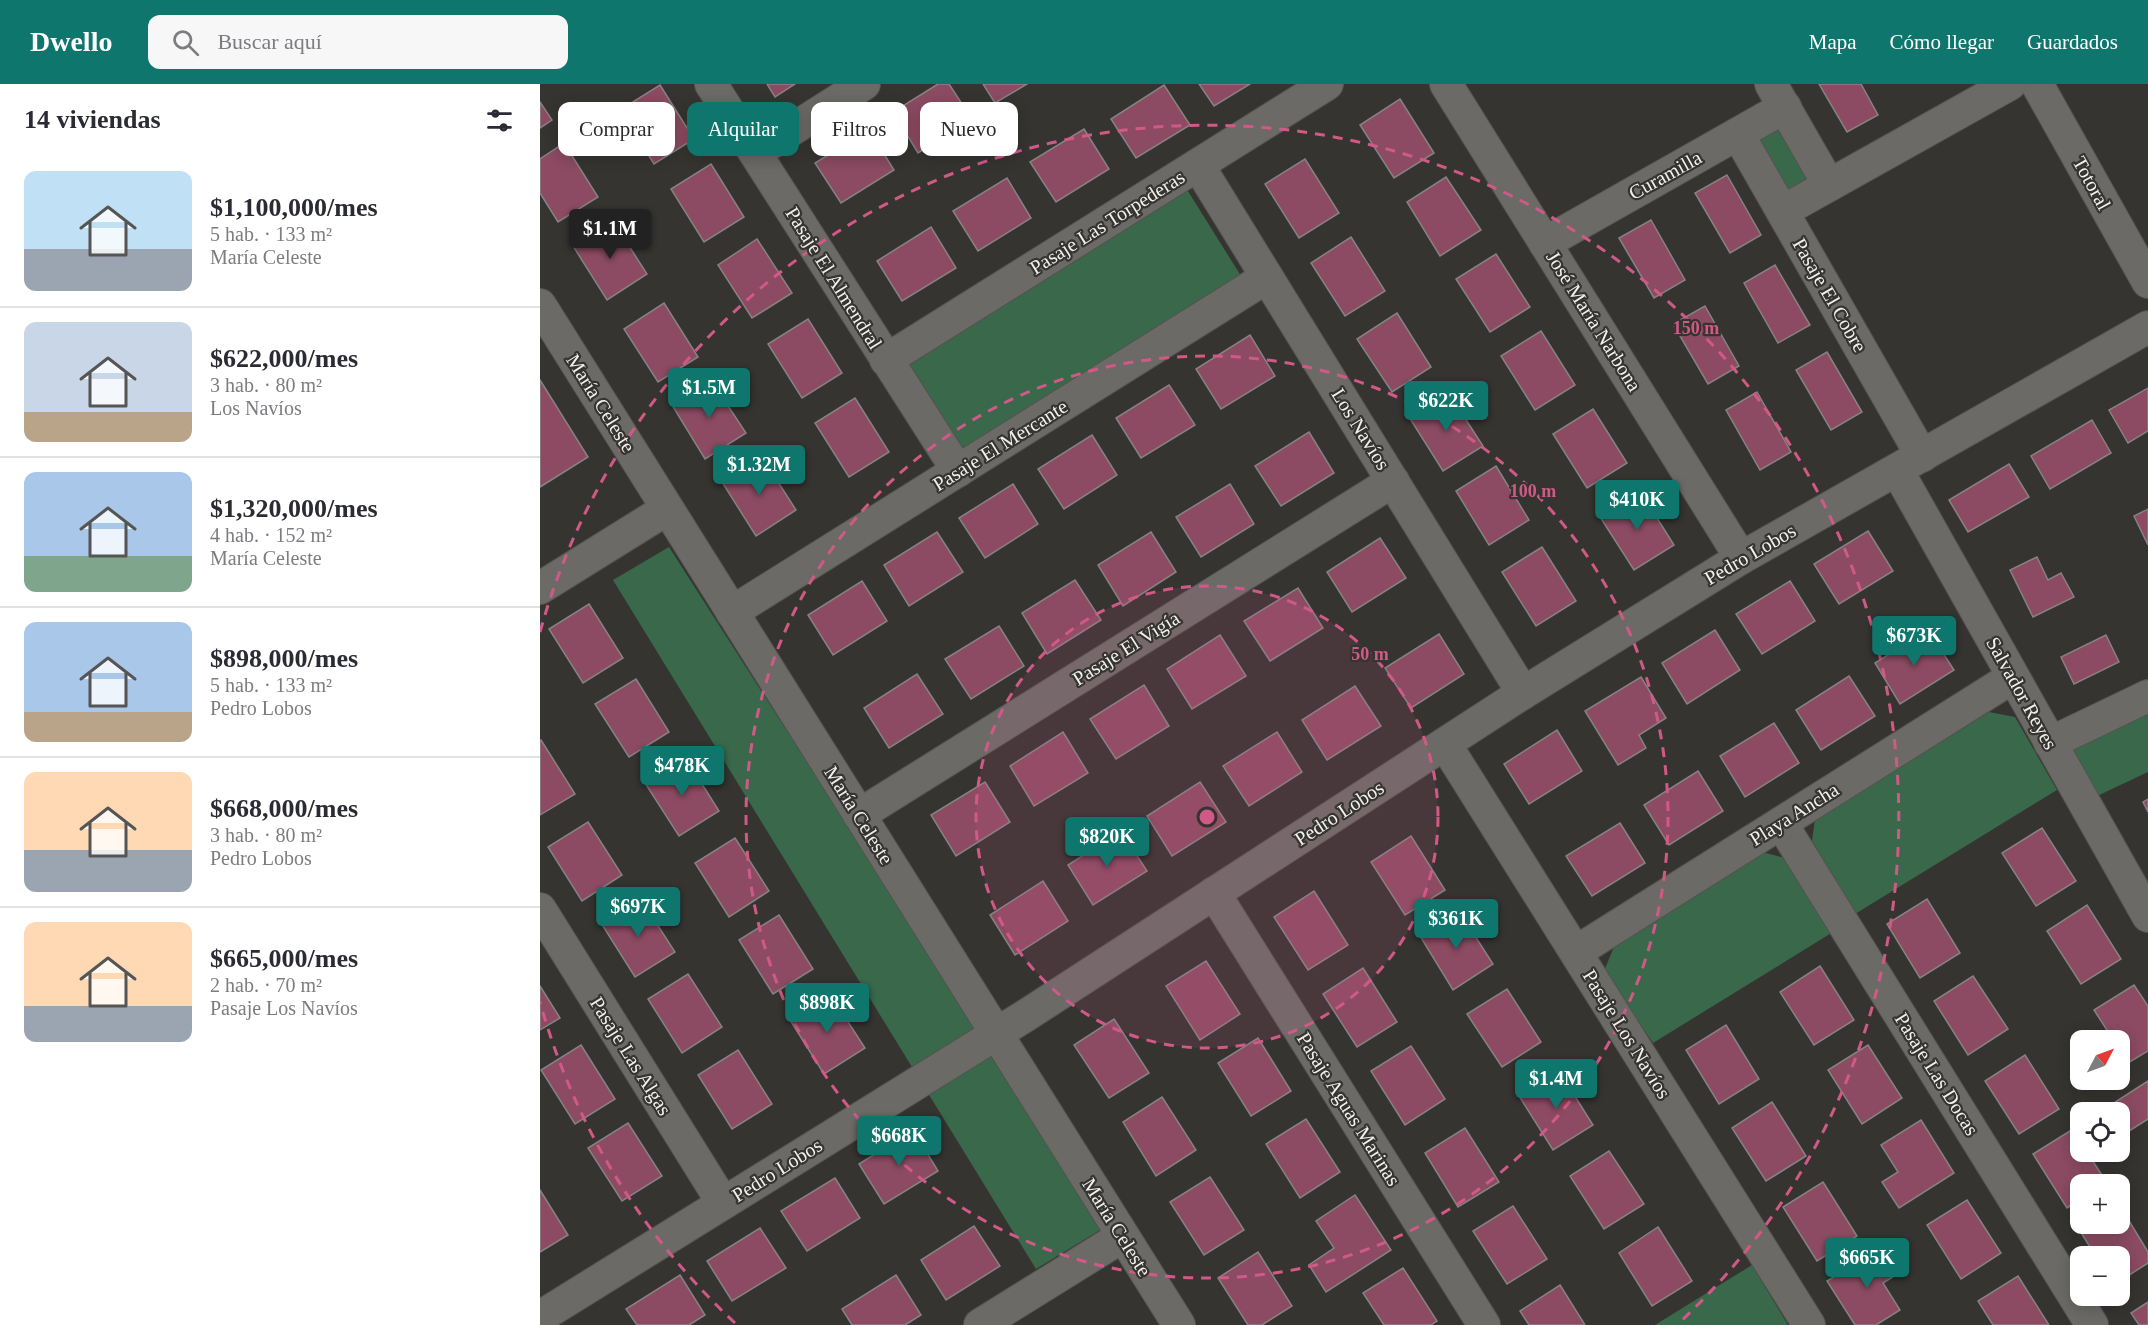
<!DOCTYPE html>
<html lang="es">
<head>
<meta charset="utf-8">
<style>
	:root { --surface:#fff; --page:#f7f7f7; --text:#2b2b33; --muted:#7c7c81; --line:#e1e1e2; --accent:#0f766e }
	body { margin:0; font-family:Georgia,serif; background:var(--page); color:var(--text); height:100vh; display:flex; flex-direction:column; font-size:22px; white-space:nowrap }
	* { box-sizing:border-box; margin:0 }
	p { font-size:20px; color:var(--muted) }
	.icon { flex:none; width:33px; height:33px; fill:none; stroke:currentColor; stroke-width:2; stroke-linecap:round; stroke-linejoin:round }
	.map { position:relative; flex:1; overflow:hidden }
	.panel { display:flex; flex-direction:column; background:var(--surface); width:540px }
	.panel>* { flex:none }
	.hud { position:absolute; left:18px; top:18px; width:570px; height:54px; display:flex; gap:12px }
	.needle { width:39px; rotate:49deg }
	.tools { position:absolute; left:1530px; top:946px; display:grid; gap:12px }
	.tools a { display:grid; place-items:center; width:60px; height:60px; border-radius:12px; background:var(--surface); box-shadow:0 3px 15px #0003; font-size:30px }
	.price { position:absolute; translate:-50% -51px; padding:0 14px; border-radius:6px; background:var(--accent); color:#fff; font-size:20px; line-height:39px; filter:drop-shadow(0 2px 3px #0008) }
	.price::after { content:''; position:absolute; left:50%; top:36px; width:18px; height:14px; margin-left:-9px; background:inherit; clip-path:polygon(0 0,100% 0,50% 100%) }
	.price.active { background:#222; color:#fff }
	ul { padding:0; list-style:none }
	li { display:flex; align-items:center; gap:18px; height:150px; padding:0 24px }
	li+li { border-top:2px solid var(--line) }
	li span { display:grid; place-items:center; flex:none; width:168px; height:120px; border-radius:12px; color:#555 }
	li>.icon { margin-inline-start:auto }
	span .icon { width:72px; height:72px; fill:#fffc; stroke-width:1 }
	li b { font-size:26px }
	h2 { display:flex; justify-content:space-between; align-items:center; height:72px; padding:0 24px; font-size:26px }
	.pill { padding:0 21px; border-radius:12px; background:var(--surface); box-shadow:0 3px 15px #0003; font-size:21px; line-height:54px }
	.pill.active { background:var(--accent); color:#fff }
	header { display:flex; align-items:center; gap:36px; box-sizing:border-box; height:84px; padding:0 30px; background:var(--accent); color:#fff }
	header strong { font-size:28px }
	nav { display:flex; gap:33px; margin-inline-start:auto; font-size:21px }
	.search { width:420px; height:54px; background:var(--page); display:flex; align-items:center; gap:15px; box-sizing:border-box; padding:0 21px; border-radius:12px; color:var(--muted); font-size:22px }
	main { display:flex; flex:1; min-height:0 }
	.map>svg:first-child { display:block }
	.green { fill:#39684b }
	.building { fill:#8c4b62; stroke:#868283; stroke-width:1.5 }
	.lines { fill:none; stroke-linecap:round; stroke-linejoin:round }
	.minor-casing { stroke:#555351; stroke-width:34 }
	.minor { stroke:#6c6a67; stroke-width:32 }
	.ring { fill:none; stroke:#d15988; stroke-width:3; stroke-dasharray:10 8 }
	.labels { text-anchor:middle; stroke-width:4.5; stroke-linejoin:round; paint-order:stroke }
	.street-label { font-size:20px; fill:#f3f1f0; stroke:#363431 }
	.centre { fill:#d15988; stroke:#363431; stroke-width:3 }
	.ring-label { font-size:18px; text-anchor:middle; font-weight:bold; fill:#d15988; stroke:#363431; stroke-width:4.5; stroke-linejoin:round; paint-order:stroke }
</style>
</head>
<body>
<header>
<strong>Dwello</strong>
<div class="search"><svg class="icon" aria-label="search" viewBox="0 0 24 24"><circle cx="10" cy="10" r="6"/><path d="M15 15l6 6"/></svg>Buscar aquí</div>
<nav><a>Mapa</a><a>Cómo llegar</a><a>Guardados</a></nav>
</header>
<main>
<section class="panel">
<h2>14 viviendas<svg class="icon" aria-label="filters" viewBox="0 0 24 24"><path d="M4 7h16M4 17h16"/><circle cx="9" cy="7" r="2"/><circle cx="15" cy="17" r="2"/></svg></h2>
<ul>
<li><span style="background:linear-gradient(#bfe0f5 65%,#9aa5b1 0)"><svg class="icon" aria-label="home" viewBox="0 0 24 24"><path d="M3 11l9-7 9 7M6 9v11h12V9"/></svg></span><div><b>$1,100,000/mes</b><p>5 hab. · 133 m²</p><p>María Celeste</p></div></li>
<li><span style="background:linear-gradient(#c9d6e8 75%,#b9a48a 0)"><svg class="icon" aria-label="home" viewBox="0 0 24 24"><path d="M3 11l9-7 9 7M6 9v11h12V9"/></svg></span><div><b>$622,000/mes</b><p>3 hab. · 80 m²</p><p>Los Navíos</p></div></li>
<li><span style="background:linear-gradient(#a9c7e8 70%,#7fa58c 0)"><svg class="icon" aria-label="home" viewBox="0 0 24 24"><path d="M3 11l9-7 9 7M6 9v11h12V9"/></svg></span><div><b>$1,320,000/mes</b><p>4 hab. · 152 m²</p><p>María Celeste</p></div></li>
<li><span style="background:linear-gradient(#a9c7e8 75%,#b9a48a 0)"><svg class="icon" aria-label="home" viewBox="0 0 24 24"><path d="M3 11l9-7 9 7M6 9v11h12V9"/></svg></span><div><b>$898,000/mes</b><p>5 hab. · 133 m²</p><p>Pedro Lobos</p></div></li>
<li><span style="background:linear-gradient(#ffd9b3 65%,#9aa5b1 0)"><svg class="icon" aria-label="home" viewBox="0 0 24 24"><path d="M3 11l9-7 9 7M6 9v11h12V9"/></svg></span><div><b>$668,000/mes</b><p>3 hab. · 80 m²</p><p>Pedro Lobos</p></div></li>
<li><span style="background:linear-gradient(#ffd9b3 70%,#9aa5b1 0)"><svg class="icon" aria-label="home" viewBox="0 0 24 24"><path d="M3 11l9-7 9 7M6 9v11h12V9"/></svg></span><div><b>$665,000/mes</b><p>2 hab. · 70 m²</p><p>Pasaje Los Navíos</p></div></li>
</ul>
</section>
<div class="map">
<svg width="1608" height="1241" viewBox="0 0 1608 1241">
	<rect width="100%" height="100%" fill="#363431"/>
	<g class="green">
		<path d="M1241 39 1274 98 1247 115 1212 56Z"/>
		<path d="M646 104 701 192 420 368 364 280Z"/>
		<path d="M129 463 565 1143 496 1185 73 496Z"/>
		<path d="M1449 628 1475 633 1517 706 1315 830 1272 757 1275 735Z"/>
		<path d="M1608 628V688L1555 713 1532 665Z"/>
		<path d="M1222 768 1249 775 1293 848 1113 959 1064 887 1074 863Z"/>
		<path d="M1212 1181 1248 1241H1115Z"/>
	</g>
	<g class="building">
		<path d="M227 0H255L235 13Z"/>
		<path d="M398 0H409L432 35 378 69 353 28Z"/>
		<path d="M443 0H487L455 19Z"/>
		<path d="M659 0H710L674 22Z"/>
		<path d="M1279 0H1321L1338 31 1307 48Z"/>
		<path d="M120 1 154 55 114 80 80 26Z"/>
		<path d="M624 1 650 41 596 74 571 35Z"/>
		<path d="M860 15 894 69 854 94 820 41Z"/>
		<path d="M0 18 12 36 0 44Z"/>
		<path d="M544 45 569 85 516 118 490 78Z"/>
		<path d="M329 46 354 86 301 119 275 79Z"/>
		<path d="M24 59 58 113 18 138 0 109V75Z"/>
		<path d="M765 75 799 129 759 154 725 100Z"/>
		<path d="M171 80 204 133 164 158 131 105Z"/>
		<path d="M1187 91 1221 151 1190 169 1155 109Z"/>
		<path d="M906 93 941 146 900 172 867 118Z"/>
		<path d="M467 94 491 134 438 167 413 127Z"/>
		<path d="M1111 136 1145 196 1114 214 1079 154Z"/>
		<path d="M73 137 107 190 67 216 33 162Z"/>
		<path d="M391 143 416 184 362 217 337 177Z"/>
		<path d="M811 153 845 207 805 232 771 179Z"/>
		<path d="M217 155 252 209 212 234 178 181Z"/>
		<path d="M956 170 990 223 950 248 916 195Z"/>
		<path d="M1235 181 1270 241 1238 259 1204 199Z"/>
		<path d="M124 219 158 273 118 298 84 245Z"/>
		<path d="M1165 222 1199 282 1168 300 1133 240Z"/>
		<path d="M857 229 891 283 852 308 817 255Z"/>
		<path d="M268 235 302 289 262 314 228 260Z"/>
		<path d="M1001 247 1035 301 995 326 961 272Z"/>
		<path d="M710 251 735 292 681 325 656 285Z"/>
		<path d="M1287 268 1322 328 1291 346 1256 286Z"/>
		<path d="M0 296 48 373 0 403Z"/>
		<path d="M171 296 206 349 165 375 132 321Z"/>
		<path d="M629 301 655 341 601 374 576 334Z"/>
		<path d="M1608 304V347L1588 359 1569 326Z"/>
		<path d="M908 308 943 362 903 387 869 333Z"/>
		<path d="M1217 308 1251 368 1220 386 1186 326Z"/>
		<path d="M315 314 349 368 309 393 275 339Z"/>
		<path d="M1053 325 1087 379 1047 404 1013 350Z"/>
		<path d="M1552 336 1571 369 1510 405 1491 372Z"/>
		<path d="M769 348 794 389 741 422 715 382Z"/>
		<path d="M552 351 577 391 524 425 498 385Z"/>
		<path d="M222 373 256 426 216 452 182 398Z"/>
		<path d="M1469 380 1489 413 1428 448 1409 416Z"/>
		<path d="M956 382 989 436 949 461 916 407Z"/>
		<path d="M473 400 498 440 445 474 419 434Z"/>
		<path d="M690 400 714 440 661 473 636 433Z"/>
		<path d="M1100 407 1134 461 1094 486 1060 433Z"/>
		<path d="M1608 425V461L1594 432Z"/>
		<path d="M1328 447 1353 487 1299 520 1274 480Z"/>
		<path d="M397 448 423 488 369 522 344 481Z"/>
		<path d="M611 448 636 488 583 522 558 481Z"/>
		<path d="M840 454 866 494 812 528 787 488Z"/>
		<path d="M1002 463 1036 517 996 542 962 488Z"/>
		<path d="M1497 473 1508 496 1521 489 1534 513 1493 533 1470 486Z"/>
		<path d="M535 496 561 536 507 570 482 529Z"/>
		<path d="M322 497 347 537 293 571 268 531Z"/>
		<path d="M1250 497 1275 537 1222 570 1196 530Z"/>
		<path d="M758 504 783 544 730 577 704 537Z"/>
		<path d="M49 520 83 574 43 599 9 545Z"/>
		<path d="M459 542 484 582 431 615 405 575Z"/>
		<path d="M1175 546 1200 586 1147 620 1122 579Z"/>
		<path d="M1388 546 1414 586 1360 620 1335 579Z"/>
		<path d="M899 550 924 590 871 624 845 584Z"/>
		<path d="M680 551 706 592 652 625 627 585Z"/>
		<path d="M1566 551 1579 578 1534 600 1521 573Z"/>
		<path d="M377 590 403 630 349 664 324 624Z"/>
		<path d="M1309 592 1335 632 1281 666 1256 626Z"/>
		<path d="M1101 593 1126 634 1099 651 1106 664 1078 681 1045 627Z"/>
		<path d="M96 595 129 648 89 673 55 620Z"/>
		<path d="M604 601 629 642 576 675 550 635Z"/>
		<path d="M815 602 841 642 787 676 762 636Z"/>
		<path d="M1234 639 1259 679 1205 713 1180 672Z"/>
		<path d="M1017 646 1042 687 989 720 964 680Z"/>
		<path d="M523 648 548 689 494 722 470 682Z"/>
		<path d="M737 648 762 688 709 722 683 682Z"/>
		<path d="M1 656 35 710 0 731V657Z"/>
		<path d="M145 673 179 727 139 752 105 699Z"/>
		<path d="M1158 687 1183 727 1129 761 1104 721Z"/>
		<path d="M445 698 470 738 416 772 391 731Z"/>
		<path d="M660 698 686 738 632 772 607 732Z"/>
		<path d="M1608 715V728L1603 718Z"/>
		<path d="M48 738 82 791 42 817 8 763Z"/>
		<path d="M1080 739 1105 779 1052 812 1026 772Z"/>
		<path d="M1502 744 1536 797 1496 822 1462 769Z"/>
		<path d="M581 747 607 787 553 821 528 781Z"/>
		<path d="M871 752 905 806 865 831 831 778Z"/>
		<path d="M195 754 229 807 189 833 155 779Z"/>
		<path d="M503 797 528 837 475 871 450 831Z"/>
		<path d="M774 807 808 861 768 886 734 833Z"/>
		<path d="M100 814 135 868 95 893 61 839Z"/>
		<path d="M1387 815 1420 869 1380 894 1347 840Z"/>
		<path d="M1547 821 1581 875 1541 900 1507 847Z"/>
		<path d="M919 827 953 880 913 906 880 852Z"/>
		<path d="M239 831 273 885 233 910 199 856Z"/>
		<path d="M666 877 700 930 660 956 626 902Z"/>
		<path d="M1280 882 1314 936 1274 961 1240 908Z"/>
		<path d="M823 884 857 938 817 963 783 910Z"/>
		<path d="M148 890 182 943 142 969 108 915Z"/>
		<path d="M1433 892 1468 945 1428 971 1394 917Z"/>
		<path d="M1594 901 1608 922V967L1588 979 1580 966V957H1574L1554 926Z"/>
		<path d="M0 902 20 934 0 946Z"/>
		<path d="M967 905 1001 958 962 983 927 930Z"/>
		<path d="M290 910 325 964 284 990 250 936Z"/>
		<path d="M574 935 609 989 569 1014 534 961Z"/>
		<path d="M1186 941 1219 995 1179 1020 1146 966Z"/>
		<path d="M718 954 751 1007 711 1032 678 979Z"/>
		<path d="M41 961 75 1015 35 1040 1 986Z"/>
		<path d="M1328 961 1362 1014 1322 1040 1288 986Z"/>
		<path d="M871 962 905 1015 865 1041 831 987Z"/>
		<path d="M198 966 232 1020 192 1045 158 991Z"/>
		<path d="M1485 971 1519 1025 1479 1050 1445 997Z"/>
		<path d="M1019 987 1053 1041 1013 1066 979 1012Z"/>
		<path d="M1608 997V1035L1586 1049 1580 1039V1029H1573L1569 1022Z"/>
		<path d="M622 1013 656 1066 616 1092 583 1038Z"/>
		<path d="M1232 1018 1266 1072 1226 1097 1192 1044Z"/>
		<path d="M766 1035 800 1088 760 1114 726 1060Z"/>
		<path d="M1381 1036 1414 1089 1359 1124 1342 1098 1358 1088 1341 1061Z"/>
		<path d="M88 1039 122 1092 82 1117 48 1064Z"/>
		<path d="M925 1044 959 1098 918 1123 885 1069Z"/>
		<path d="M1533 1045 1540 1057V1068H1547L1567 1099 1563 1101H1540V1116L1527 1124 1493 1070Z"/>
		<path d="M373 1046 398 1087 344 1120 319 1080Z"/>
		<path d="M1069 1067 1104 1120 1064 1145 1030 1092Z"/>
		<path d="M670 1093 704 1146 664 1171 630 1118Z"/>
		<path d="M295 1094 320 1134 267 1167 241 1127Z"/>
		<path d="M1283 1098 1317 1152 1277 1177 1243 1123Z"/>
		<path d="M0 1106 28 1151 0 1168Z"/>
		<path d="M815 1111 851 1166 786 1208 769 1181 794 1164 776 1137Z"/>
		<path d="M1427 1116 1461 1169 1421 1195 1387 1141Z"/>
		<path d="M973 1122 1007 1175 967 1200 933 1147Z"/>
		<path d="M1580 1122 1608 1168V1179L1580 1197V1173H1556L1540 1147 1551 1140H1580Z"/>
		<path d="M434 1142 460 1182 406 1216 381 1176Z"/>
		<path d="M1118 1143 1152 1197 1112 1222 1079 1169Z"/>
		<path d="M220 1144 246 1184 192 1217 167 1177Z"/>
		<path d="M1343 1163 1359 1189 1343 1199 1360 1226 1336 1241H1315L1287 1197Z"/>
		<path d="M718 1168 752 1222 722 1241H708L678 1194Z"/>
		<path d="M863 1184 897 1237 891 1241H844L823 1209Z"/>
		<path d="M140 1191 165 1231 149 1241H97L86 1225Z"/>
		<path d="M356 1191 381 1231 365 1241H312L302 1225Z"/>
		<path d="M1478 1192 1509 1241H1453L1438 1217Z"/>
		<path d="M1020 1201 1045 1241H989L980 1227Z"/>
		<path d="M1608 1218V1241H1599L1591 1229Z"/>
	</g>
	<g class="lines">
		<defs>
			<g id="minor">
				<path d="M171 0 418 387"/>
				<path d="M906 0 1201 474"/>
				<path d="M1231 0 1289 101"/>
				<path d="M1497 0 1608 198"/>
				<path d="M1198 50 1382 372"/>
				<path d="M215 69 324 0"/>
				<path d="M658 81 983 609"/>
				<path d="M1243 127 1470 0"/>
				<path d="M1005 159 1245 23"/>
				<path d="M0 221 639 1241"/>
				<path d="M346 276 787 0"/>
				<path d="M1357 386 1608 832"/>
				<path d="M0 504 127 425"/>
				<path d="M192 528 727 193"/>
				<path d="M1510 659 1608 612"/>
				<path d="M905 660 1269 1241"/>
				<path d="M319 731 853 397"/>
				<path d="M1241 739 1552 1241"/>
				<path d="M674 809 944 1241"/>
				<path d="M0 825 183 1119"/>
				<path d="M1036 868 1473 593"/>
				<path d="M0 1233 485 932 983 609 1201 474 1608 243"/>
				<path d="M440 1241 583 1152"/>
			</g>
		</defs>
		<use href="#minor" class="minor-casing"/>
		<use href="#minor" class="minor"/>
	</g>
	<circle cx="667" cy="733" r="231" fill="#d15988" fill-opacity=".12"/>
	<g class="ring">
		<circle cx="667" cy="733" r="231"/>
		<circle cx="667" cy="733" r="461"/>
		<path d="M195 1239A692 692 0 0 1 0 918M0 548A692 692 0 1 1 1139 1239"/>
	</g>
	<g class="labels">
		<g class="street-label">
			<text transform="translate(1125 91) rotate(-29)" y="7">Curamilla</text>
			<text transform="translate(1552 99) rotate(61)" y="7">Totoral</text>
			<text transform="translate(567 138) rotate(-32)" y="7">Pasaje Las Torpederas</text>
			<text transform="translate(294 194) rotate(58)" y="7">Pasaje El Almendral</text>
			<text transform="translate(1290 211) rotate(60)" y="7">Pasaje El Cobre</text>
			<text transform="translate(1054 237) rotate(58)" y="7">José María Narbona</text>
			<text transform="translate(61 319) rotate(58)" y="7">María Celeste</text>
			<text transform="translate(821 345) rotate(58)" y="7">Los Navíos</text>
			<text transform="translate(460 361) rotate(-32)" y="7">Pasaje El Mercante</text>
			<text transform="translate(1210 470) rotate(-30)" y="7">Pedro Lobos</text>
			<text transform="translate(586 564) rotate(-32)" y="7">Pasaje El Vigía</text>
			<text transform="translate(1482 609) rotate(61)" y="7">Salvador Reyes</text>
			<text transform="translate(799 729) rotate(-33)" y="7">Pedro Lobos</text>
			<text transform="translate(1254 730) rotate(-32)" y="7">Playa Ancha</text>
			<text transform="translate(319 731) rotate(58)" y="7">María Celeste</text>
			<text transform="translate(1087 950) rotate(58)" y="7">Pasaje Los Navíos</text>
			<text transform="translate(91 972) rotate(58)" y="7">Pasaje Las Algas</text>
			<text transform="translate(1397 990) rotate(58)" y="7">Pasaje Las Docas</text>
			<text transform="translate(809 1025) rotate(58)" y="7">Pasaje Aguas Marinas</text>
			<text transform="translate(237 1086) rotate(-32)" y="7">Pedro Lobos</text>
			<text transform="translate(577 1143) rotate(58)" y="7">María Celeste</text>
		</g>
	</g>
	<circle cx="667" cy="733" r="9" class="centre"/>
	<g class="ring-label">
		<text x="1156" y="250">150 m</text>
		<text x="993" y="413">100 m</text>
		<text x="830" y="576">50 m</text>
	</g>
</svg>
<div class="tools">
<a><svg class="needle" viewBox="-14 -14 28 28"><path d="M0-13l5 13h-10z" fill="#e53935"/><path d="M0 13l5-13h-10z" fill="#7c7c81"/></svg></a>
<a><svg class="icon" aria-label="locate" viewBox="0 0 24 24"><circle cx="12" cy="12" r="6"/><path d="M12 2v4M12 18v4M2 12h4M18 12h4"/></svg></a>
<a>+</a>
<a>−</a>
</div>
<b class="price active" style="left:70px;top:176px">$1.1M</b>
<b class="price" style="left:169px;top:335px">$1.5M</b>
<b class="price" style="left:906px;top:348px">$622K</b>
<b class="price" style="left:219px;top:412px">$1.32M</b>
<b class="price" style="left:1097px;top:447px">$410K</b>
<b class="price" style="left:1374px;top:583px">$673K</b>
<b class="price" style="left:142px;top:713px">$478K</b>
<b class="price" style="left:567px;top:784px">$820K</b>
<b class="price" style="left:98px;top:854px">$697K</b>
<b class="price" style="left:916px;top:866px">$361K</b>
<b class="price" style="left:287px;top:950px">$898K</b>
<b class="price" style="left:1016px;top:1026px">$1.4M</b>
<b class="price" style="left:359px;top:1083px">$668K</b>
<b class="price" style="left:1327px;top:1205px">$665K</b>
<div class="hud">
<a class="pill">Comprar</a>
<a class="pill active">Alquilar</a>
<a class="pill">Filtros</a>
<a class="pill">Nuevo</a>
</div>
</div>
</main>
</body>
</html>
